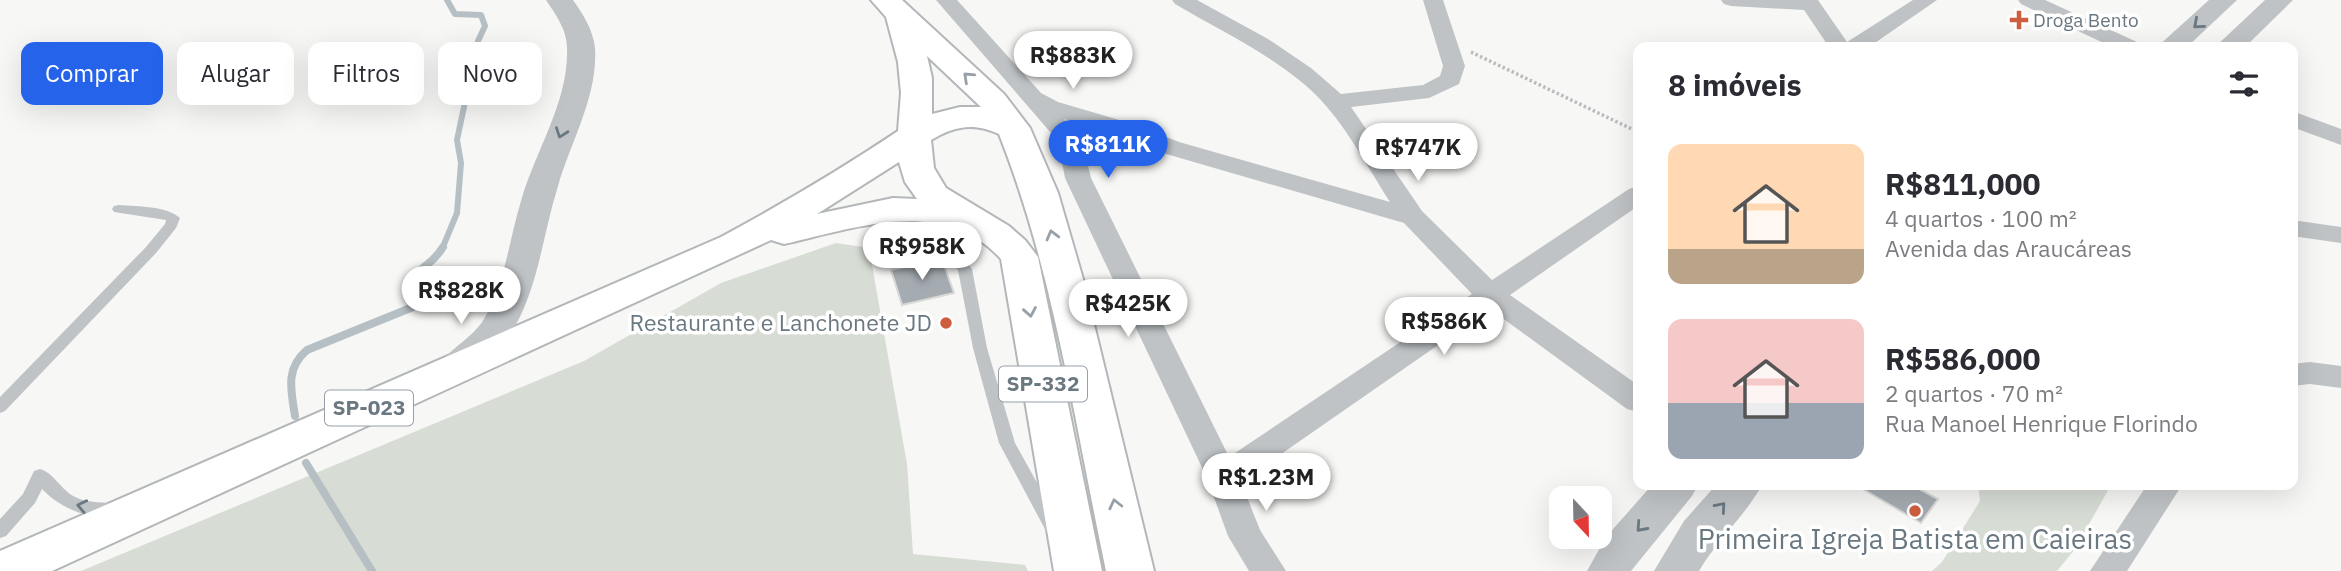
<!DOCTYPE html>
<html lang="pt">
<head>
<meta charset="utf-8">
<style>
	:root { --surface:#fff; --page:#f7f7f7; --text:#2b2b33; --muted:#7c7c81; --accent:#2563eb }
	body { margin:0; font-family:"IBM Plex Sans",sans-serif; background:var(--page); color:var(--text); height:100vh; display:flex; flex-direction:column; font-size:26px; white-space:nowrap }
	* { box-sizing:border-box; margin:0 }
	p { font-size:23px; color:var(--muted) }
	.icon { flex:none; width:38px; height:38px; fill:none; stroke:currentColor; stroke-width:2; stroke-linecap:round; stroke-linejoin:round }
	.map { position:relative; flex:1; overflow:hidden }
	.details { position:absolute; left:1633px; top:42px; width:665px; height:448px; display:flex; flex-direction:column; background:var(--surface); border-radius:14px; box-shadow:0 7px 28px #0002 }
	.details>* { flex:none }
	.hud { position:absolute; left:21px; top:42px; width:665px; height:63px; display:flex; gap:14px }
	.needle { width:46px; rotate:158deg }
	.tools { position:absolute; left:1549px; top:486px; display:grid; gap:14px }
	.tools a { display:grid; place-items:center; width:63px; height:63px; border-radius:14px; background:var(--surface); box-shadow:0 7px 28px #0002; font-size:35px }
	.price { position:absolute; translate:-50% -60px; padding:0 16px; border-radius:24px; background:#fff; color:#222; font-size:23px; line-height:46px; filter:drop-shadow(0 2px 4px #0008) }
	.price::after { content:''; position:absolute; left:50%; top:42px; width:21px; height:16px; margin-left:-10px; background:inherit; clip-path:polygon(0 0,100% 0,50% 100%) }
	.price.current { background:var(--accent); color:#fff }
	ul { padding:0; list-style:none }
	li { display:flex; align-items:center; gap:21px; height:175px; padding:0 35px }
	li span { display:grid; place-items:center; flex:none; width:196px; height:140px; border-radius:14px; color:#555 }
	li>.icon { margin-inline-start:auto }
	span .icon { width:84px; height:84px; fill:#fffc; stroke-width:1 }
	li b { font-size:30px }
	h2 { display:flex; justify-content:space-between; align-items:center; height:84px; padding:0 35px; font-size:30px }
	.tag { padding:0 24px; border-radius:14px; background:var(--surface); box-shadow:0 7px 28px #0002; font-size:24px; line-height:63px }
	.tag.current { background:var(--accent); color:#fff }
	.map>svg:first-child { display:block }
	.green { fill:#d7dcd5 }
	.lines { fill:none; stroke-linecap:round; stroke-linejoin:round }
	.stream-far1 { stroke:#b6c0c4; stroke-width:6 }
	.stream { stroke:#b6c0c4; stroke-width:8 }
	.building { fill:#a5acb1; stroke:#d9d9d7; stroke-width:2 }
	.primary-casing { stroke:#b3b7ba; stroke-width:4 }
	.path { stroke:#b9bcbe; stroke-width:3.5; stroke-dasharray:2.5 2.5; stroke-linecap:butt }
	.service { fill:#bfc3c6; fill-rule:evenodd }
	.minor { fill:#bfc3c6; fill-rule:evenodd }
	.tertiary { fill:#bfc3c6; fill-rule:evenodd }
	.primary { fill:#fff; fill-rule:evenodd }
	.oneway { stroke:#6a7882 }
	.oneway2 { stroke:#97a0a8 }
	.poi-dot { fill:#cd5e3f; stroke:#fff; stroke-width:2.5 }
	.labels { text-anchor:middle; stroke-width:7; stroke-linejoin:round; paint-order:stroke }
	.far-poi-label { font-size:19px; fill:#6a7882; stroke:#fff; text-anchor:start }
	.shield { fill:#fff; stroke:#97a0a8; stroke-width:2 }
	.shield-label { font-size:21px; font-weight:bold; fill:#6a7882 }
	.poi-label { font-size:23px; fill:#6a7882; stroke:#fff; text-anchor:end }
	.near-poi-label { font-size:28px; fill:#6a7882; stroke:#fff }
</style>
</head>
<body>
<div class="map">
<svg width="2341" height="571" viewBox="0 0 2341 571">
	<rect width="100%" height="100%" fill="#f7f7f5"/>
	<g class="green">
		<path d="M836 243 869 248 907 464 913 554 1025 565 1028 571H81L584 361 721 283Z"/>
		<path d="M1978 485H2111L2075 549 2057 571H1932L1942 562 1980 501Z"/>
	</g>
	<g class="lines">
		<path class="stream-far1" d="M442 249 457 213 461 163 457 140 478 41 485 26 481 15 455 14 447 0"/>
		<g class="stream">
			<path d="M295 416C291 390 285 369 307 350L413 307C411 260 425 276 443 247"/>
			<path d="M306 463 372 571"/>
		</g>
	</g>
	<g class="building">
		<path d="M942 259 954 293 902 305 891 270Z"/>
		<path d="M1856 485H1912L1938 499 1921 523Z"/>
	</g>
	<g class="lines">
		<defs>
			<path id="primary" d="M871 0H902L1004 94 1030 128 1058 193 1083 279 1154 571H1106C1075 425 1054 273 999 134 974 122 954 126 931 140L934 168 946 188 1009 226 1025 240 1038 257 1102 571H1054L1001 259C944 195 855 228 784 244L771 240 52 571H0V551L721 237C782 204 840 170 898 131L901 93 898 62 886 17ZM927 56 981 107H960L932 114V78ZM899 162 905 182 917 199 893 198 817 214Z"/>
		</defs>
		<use href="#primary" class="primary-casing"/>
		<path class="path" d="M1471 52 1638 132"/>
		<g class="service">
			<path d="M119 205C138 207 165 205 180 218L176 228 156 253 5 411 0 413V397L146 247 165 224 166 220 114 212 112 209 114 206Z"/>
			<path d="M918 206 923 207 972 269 987 348 1015 443 1061 526 1058 531 1052 533 1046 531 999 443 973 348 958 270 911 210Z"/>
			<path d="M40 469C54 473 61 490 75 497 89 504 105 501 120 505L122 510 120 515C93 523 60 508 42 489L35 503 6 536 0 538V519L23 494 34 471Z"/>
		</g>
		<g class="minor">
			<path d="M936 0H957L1041 93 1058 102 1133 124 1179 142 1390 202C1370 171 1351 135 1327 107 1290 63 1224 33 1175 4L1172 0H1197L1268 39 1311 68 1341 94 1423 85 1440 76 1443 66 1423 0H1443L1465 66 1459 84 1429 98 1351 107 1422 211 1492 280 1629 189 1638 186V206L1510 295 1638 385V412L1627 409 1490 309 1241 482 1260 530 1286 571H1249L1228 536 1207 478 1065 178 1058 141ZM1064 119 1134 141C1100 144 1087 144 1064 119ZM1163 153 1404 223 1472 294 1229 457 1091 178 1085 154 1112 157Z"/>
			<path d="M1721 0H1818L1847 42 1913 0H1937L1869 47H1829L1804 10 1731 6 1724 4Z"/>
			<path d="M2018 0H2045L2137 42 2140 47H2112L2021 4Z"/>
			<path d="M2292 111 2341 129V145L2292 127Z"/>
			<path d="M2292 220 2341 227V243L2292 236Z"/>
			<path d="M2310 362 2341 366V388L2310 384 2292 386V364Z"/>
			<path d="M2147 485H2182L2127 571H2090Z"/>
		</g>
		<g class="tertiary">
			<path d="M546 0H573C583 14 593 30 595 48 598 96 571 141 558 186 538 250 537 318 484 365 469 378 461 384 442 378L436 369C448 349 472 339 484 319 505 284 509 240 521 201 535 151 569 102 567 48 567 30 556 15 546 0Z"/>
			<path d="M2209 0H2237L2187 47H2157Z"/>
			<path d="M2265 0H2293L2245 47H2215Z"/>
			<path d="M1652 485H1698L1692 496 1631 571H1587L1606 537Z"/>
			<path d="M1716 485H1762C1745 516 1717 540 1699 571H1654L1684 521Z"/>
		</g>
		<use href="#primary" class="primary"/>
	</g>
	<defs><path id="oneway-chevron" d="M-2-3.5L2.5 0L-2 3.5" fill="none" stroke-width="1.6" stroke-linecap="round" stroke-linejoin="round" transform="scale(1.75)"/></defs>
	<g class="oneway">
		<use href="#oneway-chevron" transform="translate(2198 24) rotate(139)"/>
		<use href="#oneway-chevron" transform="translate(561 133) rotate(110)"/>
		<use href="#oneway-chevron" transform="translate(82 506) rotate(-168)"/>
		<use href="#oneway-chevron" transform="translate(1721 507) rotate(-49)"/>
		<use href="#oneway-chevron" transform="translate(1641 527) rotate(132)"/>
	</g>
	<g class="oneway2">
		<use href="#oneway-chevron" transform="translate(968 77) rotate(-137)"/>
		<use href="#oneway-chevron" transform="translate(1052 235) rotate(-105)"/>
		<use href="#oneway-chevron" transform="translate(1030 312) rotate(80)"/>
		<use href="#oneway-chevron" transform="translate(1115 504) rotate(-103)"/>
	</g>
	<g class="poi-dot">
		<path d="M2015.5 9.5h7v7h7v7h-7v7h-7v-7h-7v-7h7z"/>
		<circle cx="946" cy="323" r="7"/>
		<circle cx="1915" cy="511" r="7"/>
	</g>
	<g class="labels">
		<g class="far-poi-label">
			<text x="2033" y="27">Droga Bento</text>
		</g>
		<g class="shield">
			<rect x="999" y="366.5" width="88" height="35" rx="5"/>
			<rect x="325" y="390.5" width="88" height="35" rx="5"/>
		</g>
		<g class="shield-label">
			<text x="1043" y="391">SP-332</text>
			<text x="369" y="415">SP-023</text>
		</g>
		<g class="poi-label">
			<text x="932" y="331">Restaurante e Lanchonete JD</text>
		</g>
		<g class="near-poi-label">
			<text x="1915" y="549">Primeira Igreja Batista em Caieiras</text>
		</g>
	</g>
</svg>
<div class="tools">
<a><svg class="needle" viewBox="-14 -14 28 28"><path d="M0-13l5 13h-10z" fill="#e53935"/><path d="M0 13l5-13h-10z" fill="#7c7c81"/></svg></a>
</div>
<b class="price" style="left:1073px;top:91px">R$883K</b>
<b class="price current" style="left:1108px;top:180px">R$811K</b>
<b class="price" style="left:1418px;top:183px">R$747K</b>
<b class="price" style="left:922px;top:282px">R$958K</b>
<b class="price" style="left:461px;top:326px">R$828K</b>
<b class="price" style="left:1128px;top:339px">R$425K</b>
<b class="price" style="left:1444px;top:357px">R$586K</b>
<b class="price" style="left:1266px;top:513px">R$1.23M</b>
<div class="hud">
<a class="tag current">Comprar</a>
<a class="tag">Alugar</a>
<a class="tag">Filtros</a>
<a class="tag">Novo</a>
</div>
<section class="details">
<h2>8 imóveis<svg class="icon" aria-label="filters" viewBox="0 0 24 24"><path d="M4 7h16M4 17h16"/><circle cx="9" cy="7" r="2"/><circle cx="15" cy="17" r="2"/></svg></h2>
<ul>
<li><span style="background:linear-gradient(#ffd9b3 75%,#b9a48a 0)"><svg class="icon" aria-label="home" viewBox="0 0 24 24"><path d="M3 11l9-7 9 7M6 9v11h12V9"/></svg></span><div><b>R$811,000</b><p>4 quartos · 100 m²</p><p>Avenida das Araucáreas</p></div></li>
<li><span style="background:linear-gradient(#f6c9c9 60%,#9aa5b1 0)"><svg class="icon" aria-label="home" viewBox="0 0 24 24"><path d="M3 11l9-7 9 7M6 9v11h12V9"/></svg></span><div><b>R$586,000</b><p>2 quartos · 70 m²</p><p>Rua Manoel Henrique Florindo</p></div></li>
</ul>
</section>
</div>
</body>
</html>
